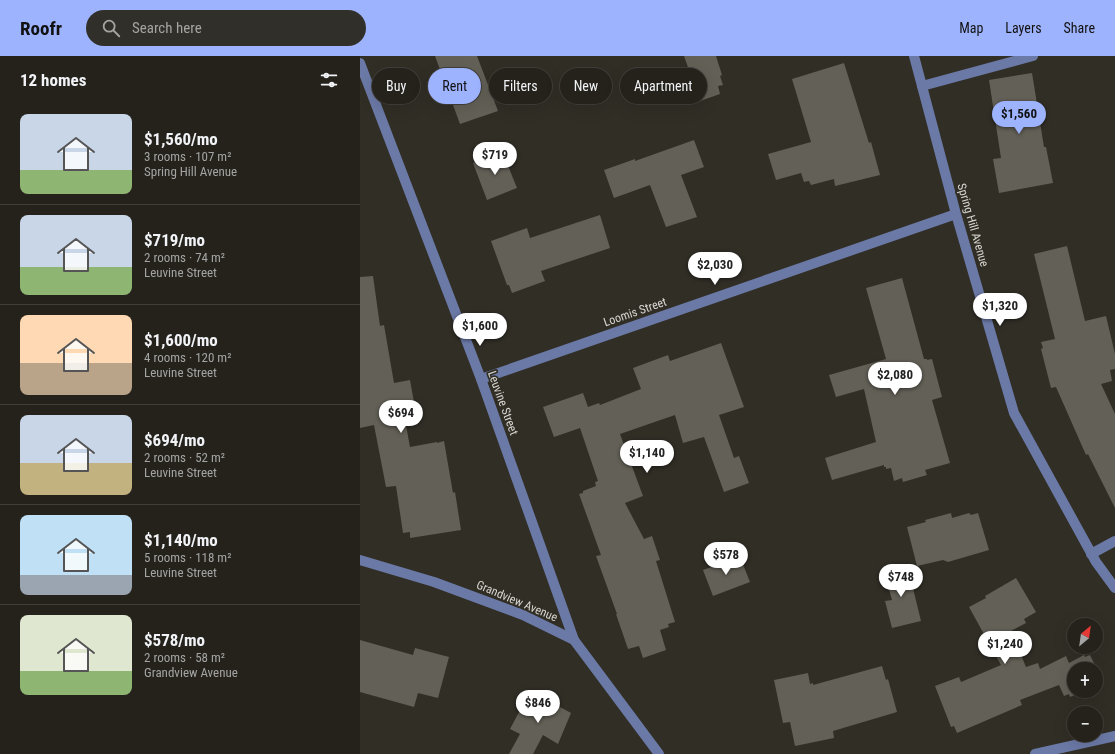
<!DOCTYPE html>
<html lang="en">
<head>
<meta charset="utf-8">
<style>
	:root { --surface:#25221c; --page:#312f29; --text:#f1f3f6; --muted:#a3a4a3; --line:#423f3b; --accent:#9eb3fd }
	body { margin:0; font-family:"Roboto Condensed",sans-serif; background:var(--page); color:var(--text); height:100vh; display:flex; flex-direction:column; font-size:15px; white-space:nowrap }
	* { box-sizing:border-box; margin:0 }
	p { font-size:13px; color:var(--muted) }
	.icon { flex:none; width:22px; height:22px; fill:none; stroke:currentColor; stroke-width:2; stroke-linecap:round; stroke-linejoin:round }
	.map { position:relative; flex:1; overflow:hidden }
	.details { display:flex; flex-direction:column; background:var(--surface); width:360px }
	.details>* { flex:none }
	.guide { position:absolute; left:12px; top:12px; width:380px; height:36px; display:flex; gap:8px }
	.needle { width:26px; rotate:29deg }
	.tools { position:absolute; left:707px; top:562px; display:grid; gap:8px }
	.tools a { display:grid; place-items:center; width:36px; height:36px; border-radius:50%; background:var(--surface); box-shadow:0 4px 16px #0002,0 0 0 1px var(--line); font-size:20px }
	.price { position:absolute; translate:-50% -34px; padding:0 9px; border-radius:14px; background:#fff; color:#222; font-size:13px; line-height:26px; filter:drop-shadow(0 1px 2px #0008) }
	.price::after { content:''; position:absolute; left:50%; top:24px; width:12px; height:9px; margin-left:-6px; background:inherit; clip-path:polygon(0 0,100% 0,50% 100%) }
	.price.selected { background:var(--accent); color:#111 }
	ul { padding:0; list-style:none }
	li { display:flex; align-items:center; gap:12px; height:100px; padding:0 20px }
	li+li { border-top:1px solid var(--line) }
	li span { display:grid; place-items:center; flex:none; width:112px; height:80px; border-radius:8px; color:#555 }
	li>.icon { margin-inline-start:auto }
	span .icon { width:48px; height:48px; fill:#fffc; stroke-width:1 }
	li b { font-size:17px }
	h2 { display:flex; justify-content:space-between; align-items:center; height:48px; padding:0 20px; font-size:17px }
	.chip { padding:0 14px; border-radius:18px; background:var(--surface); box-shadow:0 4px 16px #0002,0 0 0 1px var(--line); font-size:14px; line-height:36px }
	.chip.selected { background:var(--accent); color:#111 }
	header { display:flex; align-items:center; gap:24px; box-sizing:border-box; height:56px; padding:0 20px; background:var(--accent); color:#111 }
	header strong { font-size:19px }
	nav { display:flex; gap:22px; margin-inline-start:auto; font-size:14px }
	.search { width:280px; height:36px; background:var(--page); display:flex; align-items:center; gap:10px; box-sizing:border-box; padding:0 14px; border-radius:22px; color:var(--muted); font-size:15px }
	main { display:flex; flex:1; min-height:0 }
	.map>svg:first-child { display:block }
	.building { fill:#636057 }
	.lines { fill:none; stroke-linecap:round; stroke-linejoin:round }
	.minor { stroke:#6b79a6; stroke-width:10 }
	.labels { text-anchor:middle; stroke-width:3.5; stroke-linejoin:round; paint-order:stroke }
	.street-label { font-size:12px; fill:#d8d6d1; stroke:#312e26 }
</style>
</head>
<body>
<header>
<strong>Roofr</strong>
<div class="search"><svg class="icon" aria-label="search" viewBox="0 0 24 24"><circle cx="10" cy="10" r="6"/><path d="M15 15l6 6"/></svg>Search here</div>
<nav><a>Map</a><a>Layers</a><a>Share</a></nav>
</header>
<main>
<section class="details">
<h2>12 homes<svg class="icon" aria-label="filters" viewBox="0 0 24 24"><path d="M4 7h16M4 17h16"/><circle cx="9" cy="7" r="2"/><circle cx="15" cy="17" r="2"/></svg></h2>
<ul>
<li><span style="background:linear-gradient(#c9d6e8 70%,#8fb573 0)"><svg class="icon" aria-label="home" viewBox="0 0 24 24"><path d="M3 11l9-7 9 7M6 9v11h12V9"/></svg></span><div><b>$1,560/mo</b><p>3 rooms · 107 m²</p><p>Spring Hill Avenue</p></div></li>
<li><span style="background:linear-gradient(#c9d6e8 65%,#8fb573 0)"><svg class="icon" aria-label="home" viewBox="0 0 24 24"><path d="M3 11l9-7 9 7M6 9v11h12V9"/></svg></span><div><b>$719/mo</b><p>2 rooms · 74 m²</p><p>Leuvine Street</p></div></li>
<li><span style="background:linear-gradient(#ffd9b3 60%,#b9a48a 0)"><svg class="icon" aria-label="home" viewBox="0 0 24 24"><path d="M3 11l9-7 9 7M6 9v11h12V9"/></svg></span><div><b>$1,600/mo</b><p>4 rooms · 120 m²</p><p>Leuvine Street</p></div></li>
<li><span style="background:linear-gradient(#c9d6e8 60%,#c2b280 0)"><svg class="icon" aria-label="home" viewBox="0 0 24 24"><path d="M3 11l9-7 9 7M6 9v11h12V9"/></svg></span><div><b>$694/mo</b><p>2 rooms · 52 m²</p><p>Leuvine Street</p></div></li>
<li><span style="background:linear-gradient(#bfe0f5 75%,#9aa5b1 0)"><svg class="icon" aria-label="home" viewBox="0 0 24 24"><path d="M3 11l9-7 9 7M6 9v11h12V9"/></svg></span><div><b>$1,140/mo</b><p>5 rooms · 118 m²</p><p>Leuvine Street</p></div></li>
<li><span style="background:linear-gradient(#dfe7d0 70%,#8fb573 0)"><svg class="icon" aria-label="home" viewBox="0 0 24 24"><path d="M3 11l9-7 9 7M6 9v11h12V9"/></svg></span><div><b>$578/mo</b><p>2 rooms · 58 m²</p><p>Grandview Avenue</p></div></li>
</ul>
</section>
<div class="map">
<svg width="755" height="698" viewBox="0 0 755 698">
	<rect width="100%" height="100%" fill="#312e26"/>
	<g class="building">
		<path d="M75 0H117L138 55 100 68Z"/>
		<path d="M324 0H356L362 19 360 20 363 29 358 30 360 38 340 45Z"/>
		<path d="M484 7 509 87 511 86 520 119 475 130 474 123 451 129 449 125 444 126 441 117 416 124 408 98 451 86 432 23Z"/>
		<path d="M672 17 684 91H686L693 127 639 137 633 103 641 102 629 24Z"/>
		<path d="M334 84 344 111 321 119 337 161 306 171 290 129 254 142 244 114 275 103V105Z"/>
		<path d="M142 95 157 132 127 144 113 107Z"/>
		<path d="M240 159 250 192 181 215 185 225 152 237 149 229H147L131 185 167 172 170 182Z"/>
		<path d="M707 190 725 265 746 260 755 298V313L750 314 752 325 741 328 755 358V452L728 398 726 399 696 331 691 332 681 293 683 292 681 286 695 283 674 198Z"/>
		<path d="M13 220 20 270 24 269 34 327 50 324 54 346 42 348 50 391 77 386V387L84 385 93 437 95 436 101 474 50 482V476L43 477 36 430 26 431 14 369 0 372V221Z"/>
		<path d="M542 222 564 303H567V304L572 303 582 341 572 344 590 407 565 414 567 419 543 426 542 422 534 425 531 412 526 413V411H524V409L472 424 465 402 516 386 504 333 476 341 469 319 526 303 506 232Z"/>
		<path d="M361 287 384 351 359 359 374 402 379 400 389 427 364 436 344 381 323 387 315 359 260 378 283 440 265 447 284 483 292 480 300 504 296 505 315 566 308 568 309 571 300 574 306 594 283 602 279 590 268 593 256 558H257L236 500 241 499 219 438 223 437V435L236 430 235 426 238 425 220 372 194 381 183 351 223 337 228 351 239 347 240 349 281 333 273 312 308 299 310 305Z"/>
		<path d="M591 457 592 462 609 457 611 459 618 457 629 494 588 506 583 504 557 510 547 471 566 466 565 464Z"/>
		<path d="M380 501 390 526 353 540 343 514Z"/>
		<path d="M547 508 561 565 532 572 525 545 532 544 524 516Z"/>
		<path d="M656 522 676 556 664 563 666 567 651 575 666 611 678 607 680 613 706 600 709 607 724 599 725 601 730 599 743 626 736 629V613H714V635H723L710 641 709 638 704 640 699 629 660 644 662 649 597 677 594 670 591 671 575 630 599 621 601 626 641 609 609 551 626 542 625 540Z"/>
		<path d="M0 584 53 599 55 592 89 601 78 642 58 637 54 651 0 636Z"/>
		<path d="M522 610 526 624 528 623 537 656 473 675 474 682 435 690 430 666 423 667 414 624 448 617 450 628 453 627V629Z"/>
		<path d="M172 636 211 657 198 688 183 679 173 698H149L160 678 150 673 166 643 168 644Z"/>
	</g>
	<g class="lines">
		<g class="minor">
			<path d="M554 0 596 158 654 357 736 506 755 532"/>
			<path d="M0 7 121 323 214 584"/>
			<path d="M562 30 673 0"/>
			<path d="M121 323 596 158"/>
			<path d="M731 498 755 485"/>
			<path d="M0 504 74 526 163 559 214 584 299 698"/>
			<path d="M675 698 755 680"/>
		</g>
	</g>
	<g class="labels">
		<g class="street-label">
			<text transform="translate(613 169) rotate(74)" y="4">Spring Hill Avenue</text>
			<text transform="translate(275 256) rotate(-19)" y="4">Loomis Street</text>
			<text transform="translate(143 347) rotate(70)" y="4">Leuvine Street</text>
			<text transform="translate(157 545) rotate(23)" y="4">Grandview Avenue</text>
		</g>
	</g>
</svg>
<div class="tools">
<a><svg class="needle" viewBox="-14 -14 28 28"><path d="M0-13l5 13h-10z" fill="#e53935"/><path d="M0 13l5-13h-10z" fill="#a3a4a3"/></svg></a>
<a>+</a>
<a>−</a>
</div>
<b class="price selected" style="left:659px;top:79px">$1,560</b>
<b class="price" style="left:135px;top:120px">$719</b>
<b class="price" style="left:355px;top:230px">$2,030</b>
<b class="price" style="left:640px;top:271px">$1,320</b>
<b class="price" style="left:120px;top:291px">$1,600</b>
<b class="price" style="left:535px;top:340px">$2,080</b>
<b class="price" style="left:41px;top:378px">$694</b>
<b class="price" style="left:287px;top:418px">$1,140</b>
<b class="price" style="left:366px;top:520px">$578</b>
<b class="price" style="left:541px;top:542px">$748</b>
<b class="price" style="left:645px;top:609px">$1,240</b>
<b class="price" style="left:178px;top:668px">$846</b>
<div class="guide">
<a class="chip">Buy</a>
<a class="chip selected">Rent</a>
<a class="chip">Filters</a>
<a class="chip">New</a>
<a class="chip">Apartment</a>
</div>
</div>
</main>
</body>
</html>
